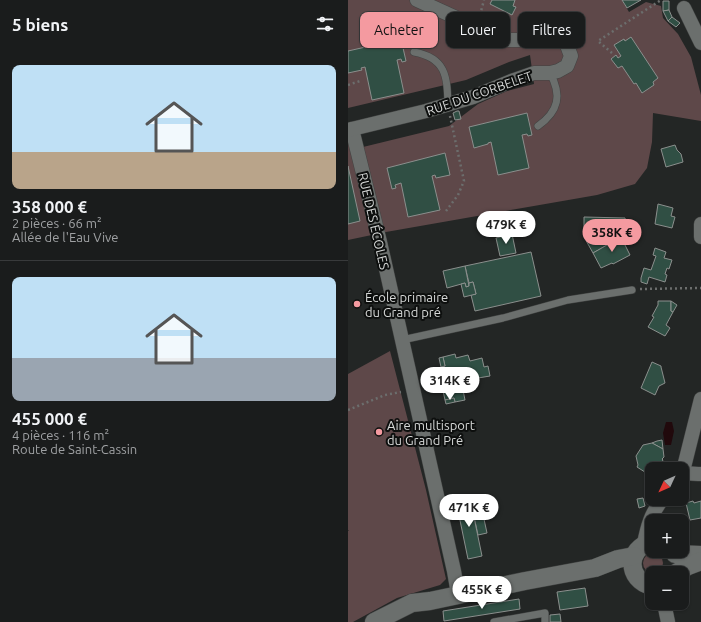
<!DOCTYPE html>
<html lang="fr">
<head>
<meta charset="utf-8">
<style>
	:root { --surface:#1a1c1c; --page:#232525; --text:#f1f3f6; --muted:#9fa1a3; --line:#383a3b; --accent:#f49aa0 }
	body { margin:0; font-family:Ubuntu,sans-serif; background:var(--page); color:var(--text); height:100vh; display:flex; flex-direction:column; font-size:15px; white-space:nowrap }
	* { box-sizing:border-box; margin:0 }
	p { font-size:13px; color:var(--muted) }
	.icon { flex:none; width:22px; height:22px; fill:none; stroke:currentColor; stroke-width:2; stroke-linecap:round; stroke-linejoin:round }
	.map { position:relative; flex:1; overflow:hidden }
	.sheet { display:flex; flex-direction:column; background:var(--surface); width:348px }
	.sheet>* { flex:none }
	.guide { position:absolute; left:12px; top:12px; width:281px; height:36px; display:flex; gap:8px }
	.needle { width:26px; rotate:226deg }
	.fabs { position:absolute; left:297px; top:462px; display:grid; gap:8px }
	.fabs a { display:grid; place-items:center; width:44px; height:44px; border-radius:8px; background:var(--surface); box-shadow:0 1px 3px #0004,0 0 0 1px var(--line); font-size:20px }
	.price { position:absolute; translate:-50% -34px; padding:0 9px; border-radius:14px; background:#fff; color:#222; font-size:13px; line-height:26px; filter:drop-shadow(0 1px 2px #0008) }
	.price::after { content:''; position:absolute; left:50%; top:24px; width:12px; height:9px; margin-left:-6px; background:inherit; clip-path:polygon(0 0,100% 0,50% 100%) }
	.price.active { background:var(--accent); color:#111 }
	ul { padding:0; list-style:none }
	li { display:grid; align-content:center; gap:8px; height:212px; padding:0 12px }
	li+li { border-top:1px solid var(--line) }
	li span { display:grid; place-items:center; height:124px; border-radius:8px; color:#555 }
	li>.icon { margin-inline-start:auto }
	span .icon { width:72px; height:72px; fill:#fffc; stroke-width:1 }
	li b { font-size:17px }
	h2 { display:flex; justify-content:space-between; align-items:center; height:48px; padding:0 12px; font-size:17px }
	.tag { padding:0 14px; border-radius:8px; background:var(--surface); box-shadow:0 1px 3px #0004,0 0 0 1px var(--line); font-size:14px; line-height:36px }
	.tag.active { background:var(--accent); color:#111 }
	main { display:flex; flex:1; min-height:0 }
	.map>svg:first-child { display:block }
	.green { fill:#5e4849 }
	.water { fill:#21090c }
	.building { fill:#304f44; stroke:#8b8f8d }
	.lines { fill:none; stroke-linecap:round; stroke-linejoin:round }
	.service-casing { stroke:#414342; stroke-width:8 }
	.minor-casing { stroke:#414342; stroke-width:15 }
	.tertiary-casing { stroke:#414342; stroke-width:19 }
	.path { stroke:#6c6e6d; stroke-width:2.5; stroke-dasharray:2 3; stroke-linecap:butt }
	.service { stroke:#6b6f6d; stroke-width:7 }
	.minor { stroke:#6b6f6d; stroke-width:14 }
	.tertiary { stroke:#6b6f6d; stroke-width:18 }
	.poi-dot { fill:#f49aa0; stroke:#0d0f0e; stroke-width:1.5 }
	.labels { text-anchor:middle; stroke-width:4; stroke-linejoin:round; paint-order:stroke }
	.street-label { font-size:13px; fill:#d6d8d7; stroke:#0d0f0e }
	.poi-label { font-size:13px; fill:#d6d8d7; stroke:#0d0f0e; text-anchor:start }
</style>
</head>
<body>
<main>
<section class="sheet">
<h2>5 biens<svg class="icon" aria-label="filters" viewBox="0 0 24 24"><path d="M4 7h16M4 17h16"/><circle cx="9" cy="7" r="2"/><circle cx="15" cy="17" r="2"/></svg></h2>
<ul>
<li><span style="background:linear-gradient(#bfe0f5 70%,#b9a48a 0)"><svg class="icon" aria-label="home" viewBox="0 0 24 24"><path d="M3 11l9-7 9 7M6 9v11h12V9"/></svg></span><div><b>358 000 €</b><p>2 pièces · 66 m²</p><p>Allée de l'Eau Vive</p></div></li>
<li><span style="background:linear-gradient(#bfe0f5 65%,#9aa5b1 0)"><svg class="icon" aria-label="home" viewBox="0 0 24 24"><path d="M3 11l9-7 9 7M6 9v11h12V9"/></svg></span><div><b>455 000 €</b><p>4 pièces · 116 m²</p><p>Route de Saint-Cassin</p></div></li>
</ul>
</section>
<div class="map">
<svg width="353" height="622" viewBox="0 0 353 622">
	<rect width="100%" height="100%" fill="#232625"/>
	<g class="green">
		<path d="M0 0H274L281 12 298 2 313 6 315 18 330 34 343 57 353 95V121L305 113 304 142 299 168 287 184 249 195 38 232 0 240V141L15 147 101 126 130 104 159 91 186 84 182 55 161 62 118 80 0 108Z"/>
		<path d="M42 351 78 490 98 579 92 585 49 598 5 622H0V531L1 530H0V374Z"/>
		<circle cx="305" cy="563" r="10"/>
	</g>
	<path class="water" d="M318 422H324L326 431 323 445H317L315 433Z"/>
	<g class="building">
		<path d="M144 0H167L165 6 168 7 164 15 142 4Z"/>
		<path d="M274 0H293L279 8Z"/>
		<path d="M315 1H321V10L315 11Z"/>
		<path d="M321 10 324 17 320 21 315 11Z"/>
		<path d="M324 17 332 23 328 27 320 21Z"/>
		<path d="M283 37 310 78 305 82 306 85 294 93 288 83 286 84 274 66 270 68 263 59 268 55 270 58 273 56 266 45 276 39 277 41Z"/>
		<path d="M53 39 58 61 54 62 53 59 49 60 56 93 24 100 17 67 13 68 14 70 0 73V51Z"/>
		<path d="M109 111H111L113 119 107 120 105 113Z"/>
		<path d="M179 113 184 135 180 136 179 134 174 135 181 168 150 175 143 142 140 143V144L126 148 121 127Z"/>
		<path d="M327 145 329 150 333 154 335 162 318 167 313 149Z"/>
		<path d="M97 153 102 175 88 178 87 175 84 176 92 210 60 217 53 183 47 185 48 188 44 189 39 168Z"/>
		<path d="M0 166 12 221 0 224Z"/>
		<path d="M310 204 325 208 323 216 327 217 324 228 307 224Z"/>
		<path d="M236 217 277 218 280 233 245 253 236 237Z"/>
		<path d="M164 234 168 253 152 256 148 238Z"/>
		<path d="M273 237 282 255 265 264 264 263 253 268 245 253Z"/>
		<path d="M307 248 318 252 316 258 324 260 321 269 319 268 317 274 319 275 317 282 301 277 299 284 293 282V278L296 268 303 270 308 256 305 255Z"/>
		<path d="M183 252 193 296 127 311 123 295 128 294 125 282 121 283 117 266Z"/>
		<path d="M117 266 121 286 118 287 117 283 99 288 95 271Z"/>
		<path d="M125 282 128 294 116 297 113 284 117 283 118 287 121 286V283Z"/>
		<path d="M310 301H323V311L325 312 318 325 322 328 317 336 300 327 306 317 304 316 310 305Z"/>
		<path d="M323 301 329 305 325 312 323 311Z"/>
		<path d="M107 354 108 358 120 355 122 361 134 358 136 367 140 366 142 376 124 379 123 373 112 375 117 400 107 402 106 398 97 400 94 386 106 383 104 375 95 377 93 367 97 366 95 357Z"/>
		<path d="M95 357 97 366 93 367 91 358Z"/>
		<path d="M304 362 313 366V367L317 383 311 386 307 395 293 388Z"/>
		<path d="M123 373 124 379 113 382 112 375Z"/>
		<path d="M106 398 107 402 98 404 97 400Z"/>
		<path d="M314 440 315 449 304 443 309 441Z"/>
		<path d="M304 443 315 449 316 457 314 459 315 460 311 467 304 469 300 474 289 467 290 465 288 456 295 445Z"/>
		<path d="M131 496 139 533 130 535 122 498Z"/>
		<path d="M122 498 134 556 120 559 108 501Z"/>
		<path d="M295 498 297 506 291 508 289 499Z"/>
		<path d="M345 501 346 503 353 501V518L342 520 338 503Z"/>
		<path d="M237 588 240 606 212 610 209 592Z"/>
		<path d="M171 599 172 609 96 621 95 611Z"/>
		<path d="M212 614 213 622H202V615Z"/>
	</g>
	<g class="lines">
		<defs>
			<g id="service">
				<path d="M66 52C98 58 99 76 100 104"/>
				<path d="M190 126C211 111 214 95 202 73"/>
				<path d="M54 340 155 318 220 300 284 290"/>
				<path d="M146 622 197 613V622"/>
			</g>
			<g id="minor">
				<path d="M336 8 353 43"/>
				<path d="M4 129 32 242 106 571 110 594"/>
				<path d="M0 130 78 111 125 97 166 80 186 73H202L210 71 219 66 223 56 217 40 208 35H199L179 40H157L69 0"/>
				<path d="M353 224V237"/>
				<path d="M335 473 350 474H353"/>
				<path d="M334 475 353 399"/>
				<path d="M296 544C299 528 303 512 315 499"/>
				<path d="M316 603 320 622"/>
			</g>
			<g id="tertiary">
				<path d="M304 542C278 548 278 580 304 586"/>
				<path d="M327 554 353 555"/>
				<path d="M328 573 340 566 353 561"/>
				<path d="M26 622 64 603 82 601 177 581 247 568 270 559 286 556"/>
			</g>
		</defs>
		<use href="#service" class="service-casing"/>
		<use href="#minor" class="minor-casing"/>
		<use href="#tertiary" class="tertiary-casing"/>
		<g class="path">
			<path d="M132 15 136 0"/>
			<path d="M264 53 250 41 313 0"/>
			<path d="M0 85 12 81"/>
			<path d="M98 211 110 195 116 181 102 116"/>
			<path d="M292 289 353 288"/>
			<path d="M0 410 37 395 53 392"/>
		</g>
		<use href="#service" class="service"/>
		<use href="#minor" class="minor"/>
		<use href="#tertiary" class="tertiary"/>
	</g>
	<g class="poi-dot">
		<circle cx="9" cy="304" r="4"/>
		<circle cx="31" cy="432" r="4"/>
	</g>
	<g class="labels">
		<g class="street-label">
			<text transform="translate(131 93) rotate(-19)" y="5">RUE DU CORBELET</text>
			<text transform="translate(26 221) rotate(77)" y="5">RUE DES ÉCOLES</text>
		</g>
		<g class="poi-label">
			<text x="17" y="302">École primaire<tspan x="17" dy="15">du Grand pré</tspan></text>
			<text x="39" y="430">Aire multisport<tspan x="39" dy="15">du Grand Pré</tspan></text>
		</g>
	</g>
</svg>
<div class="fabs">
<a><svg class="needle" viewBox="-14 -14 28 28"><path d="M0-13l5 13h-10z" fill="#e53935"/><path d="M0 13l5-13h-10z" fill="#9fa1a3"/></svg></a>
<a>+</a>
<a>−</a>
</div>
<b class="price" style="left:158px;top:245px">479K €</b>
<b class="price active" style="left:264px;top:253px">358K €</b>
<b class="price" style="left:102px;top:401px">314K €</b>
<b class="price" style="left:121px;top:528px">471K €</b>
<b class="price" style="left:134px;top:610px">455K €</b>
<div class="guide">
<a class="tag active">Acheter</a>
<a class="tag">Louer</a>
<a class="tag">Filtres</a>
</div>
</div>
</main>
</body>
</html>
